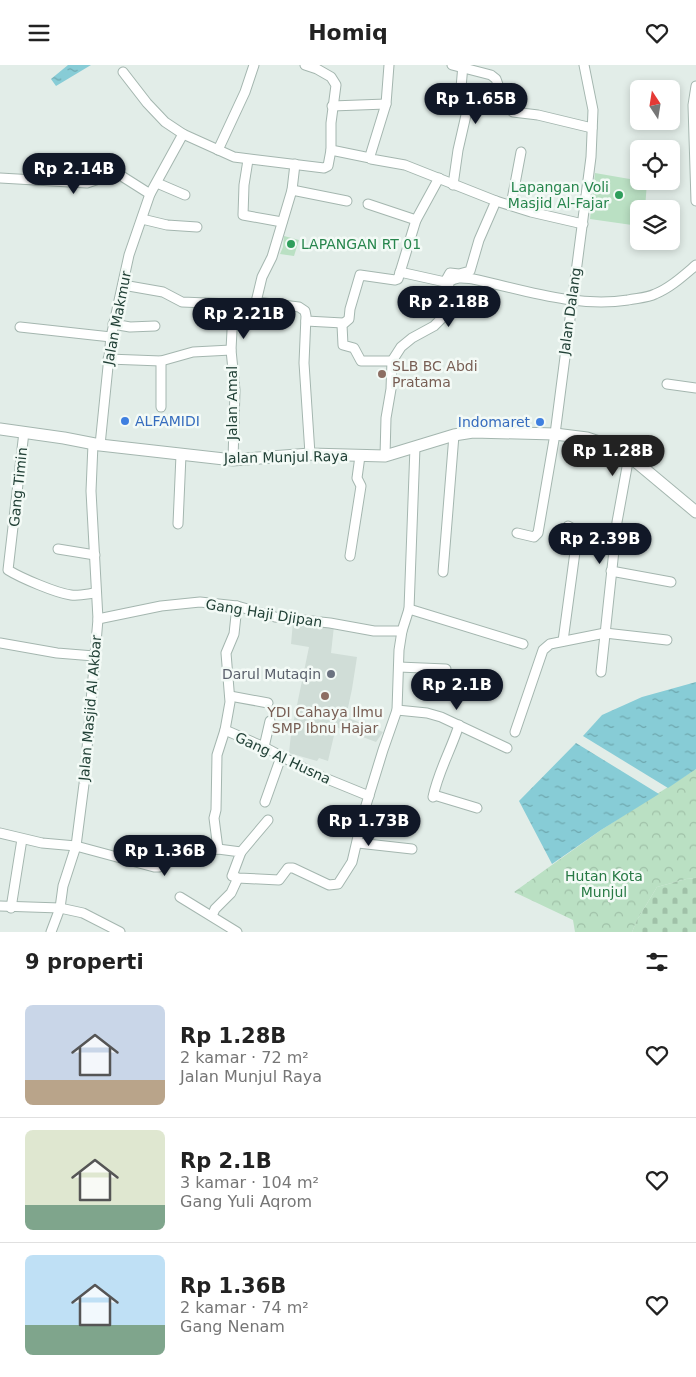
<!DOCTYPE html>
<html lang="id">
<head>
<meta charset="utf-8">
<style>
	:root { --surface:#fff; --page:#f6f6f6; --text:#222; --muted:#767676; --line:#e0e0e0; --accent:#111827 }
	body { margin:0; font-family:"DejaVu Sans",sans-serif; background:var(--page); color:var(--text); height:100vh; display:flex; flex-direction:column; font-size:19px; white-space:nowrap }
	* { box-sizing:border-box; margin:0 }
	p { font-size:16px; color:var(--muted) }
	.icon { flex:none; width:28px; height:28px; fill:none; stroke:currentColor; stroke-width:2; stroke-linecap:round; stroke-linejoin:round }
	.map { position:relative; height:867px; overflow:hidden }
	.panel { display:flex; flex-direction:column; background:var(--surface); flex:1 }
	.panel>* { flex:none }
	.needle { width:32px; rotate:348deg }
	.fabs { position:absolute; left:630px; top:15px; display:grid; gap:10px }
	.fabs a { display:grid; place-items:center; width:50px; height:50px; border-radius:8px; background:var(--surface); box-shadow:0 2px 8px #0003; font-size:25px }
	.price { position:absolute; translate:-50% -42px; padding:0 11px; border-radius:18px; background:var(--accent); color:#fff; font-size:16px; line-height:32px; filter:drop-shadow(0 1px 2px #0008) }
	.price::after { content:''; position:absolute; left:50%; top:30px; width:15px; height:11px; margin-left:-8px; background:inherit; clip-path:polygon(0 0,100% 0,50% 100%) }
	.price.on { background:#222; color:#fff }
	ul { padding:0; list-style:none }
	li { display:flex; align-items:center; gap:15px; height:125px; padding:0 25px }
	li+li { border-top:1px solid var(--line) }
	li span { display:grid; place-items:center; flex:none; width:140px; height:100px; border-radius:8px; color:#555 }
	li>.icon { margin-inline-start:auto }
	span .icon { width:60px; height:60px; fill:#fffc; stroke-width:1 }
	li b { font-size:21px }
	h2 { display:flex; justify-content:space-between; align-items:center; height:60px; padding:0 25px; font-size:21px }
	header { display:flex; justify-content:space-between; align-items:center; height:65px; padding:0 25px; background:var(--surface); font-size:22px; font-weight:700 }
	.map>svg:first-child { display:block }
	.built { fill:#d0ddd7 }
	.forest { fill:url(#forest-crowns) }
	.cemetery { fill:url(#cemetery-stones) }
	.garden { fill:#bae0c3 }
	.water { fill:url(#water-ripples) }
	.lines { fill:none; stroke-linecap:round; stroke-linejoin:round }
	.minor-casing { stroke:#a4b6af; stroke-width:11 }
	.tertiary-casing { stroke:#a4b6af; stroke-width:13 }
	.minor { stroke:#fff; stroke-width:9 }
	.tertiary { stroke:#fff; stroke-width:11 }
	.leisure-dot { fill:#2e9e5b; stroke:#f3faf6; stroke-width:2 }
	.education-dot { fill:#8d6e63; stroke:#f3faf6; stroke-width:2 }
	.shop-dot { fill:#3f7fe0; stroke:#f3faf6; stroke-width:2 }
	.worship-dot { fill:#6b7280; stroke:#f3faf6; stroke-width:2 }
	.labels { text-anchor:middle; stroke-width:5; stroke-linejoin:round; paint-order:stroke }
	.leisure-label { font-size:14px; fill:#27864d; stroke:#f3faf6; text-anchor:end }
	.street-label { font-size:14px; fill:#214036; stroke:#f3faf6 }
	.education-label { font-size:14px; fill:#785e54; stroke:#f3faf6; text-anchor:start }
	.shop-label { font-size:14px; fill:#366cbe; stroke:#f3faf6; text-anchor:start }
	.worship-label { font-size:14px; fill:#5b616d; stroke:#f3faf6; text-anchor:end }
	.park-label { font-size:14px; fill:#287a45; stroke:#f3faf6 }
</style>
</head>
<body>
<header><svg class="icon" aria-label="menu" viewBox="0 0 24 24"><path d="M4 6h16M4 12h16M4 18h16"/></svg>Homiq<svg class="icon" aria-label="heart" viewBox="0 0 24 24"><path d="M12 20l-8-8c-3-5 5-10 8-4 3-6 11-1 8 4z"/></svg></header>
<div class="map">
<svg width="696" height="867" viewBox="0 0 696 867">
	<defs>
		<pattern id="forest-crowns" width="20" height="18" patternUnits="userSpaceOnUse" patternTransform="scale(1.25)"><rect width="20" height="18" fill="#bae0c3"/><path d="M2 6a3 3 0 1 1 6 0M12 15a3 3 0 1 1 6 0" fill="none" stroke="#a0c1a8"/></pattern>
		<pattern id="cemetery-stones" width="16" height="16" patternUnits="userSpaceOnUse" patternTransform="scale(1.25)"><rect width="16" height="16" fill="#bae0c3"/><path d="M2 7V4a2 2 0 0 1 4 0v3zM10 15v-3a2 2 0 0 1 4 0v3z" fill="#a0c1a8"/></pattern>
		<pattern id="water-ripples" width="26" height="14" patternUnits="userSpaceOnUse" patternTransform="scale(1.25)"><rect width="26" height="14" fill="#87ccd6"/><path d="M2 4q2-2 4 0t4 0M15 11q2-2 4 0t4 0" fill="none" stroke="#6ea7ae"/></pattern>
	</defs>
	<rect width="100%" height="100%" fill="#e2ede8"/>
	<path class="built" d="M293 557 334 561 331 588 357 592 352 624 346 652 383 667 376 677 336 662 328 696 319 693 317 696 289 688 291 669 309 582 291 579Z"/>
	<path class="forest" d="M696 704V813L686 814 657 822 637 855 632 867H575L573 855 514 827 601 765Z"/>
	<path class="cemetery" d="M696 813V867H632L637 855 657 822 686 814Z"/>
	<g class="garden">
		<path d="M595 108 647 117 645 144H639V161L590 154Z"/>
		<path d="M284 171 299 175 294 191 280 189 283 182Z"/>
	</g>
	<g class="water">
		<path d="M68 0H91L56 21 51 14Z"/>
		<path d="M696 617V704L668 723 583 671 602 650 642 632Z"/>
		<path d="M576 678 659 729 601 765 552 799 519 736Z"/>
	</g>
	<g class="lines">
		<defs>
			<g id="minor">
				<path d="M305 0 317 4 331 12 336 20 331 58V85L370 93"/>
				<path d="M389 0 386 39 370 91 371 94 405 100 496 136 531 147 583 159"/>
				<path d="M452 0 491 10 496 14 505 39 513 47 538 50 592 63"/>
				<path d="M123 7 147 38 165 57 183 69 234 92 324 103 328 101 331 85"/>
				<path d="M696 21 693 40 696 136"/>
				<path d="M332 41 386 39"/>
				<path d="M218 85 245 27 254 0"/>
				<path d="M248 95 244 120 243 150 282 157"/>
				<path d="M0 113 87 118 114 109 120 110 150 129"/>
				<path d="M157 118 185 130"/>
				<path d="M453 120 458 85 469 37 460 34 463 0"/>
				<path d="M292 125 347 136"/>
				<path d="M368 139 416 155"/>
				<path d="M511 140 521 87"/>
				<path d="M142 154 167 160 197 162"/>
				<path d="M400 207 445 217 450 208 459 209 470 206 479 175 496 136"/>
				<path d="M123 220 163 227 182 237 231 239 233 242V246"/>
				<path d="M256 237 299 242 305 246 306 251 304 298 310 389"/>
				<path d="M256 237 262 212 272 192 292 125 295 99"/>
				<path d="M306 256 343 258"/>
				<path d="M113 259 130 262 155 261"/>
				<path d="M20 262 111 272"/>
				<path d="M108 294 161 296 193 287 231 285"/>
				<path d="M161 296V342"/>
				<path d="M392 296H361L354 283 343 280 342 260 349 254 350 244 360 210 395 215 398 214 416 155 439 113"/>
				<path d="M667 319 696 323"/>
				<path d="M24 367 8 505C21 513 56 528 71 530 79 531 87 529 95 528"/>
				<path d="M100 380 111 272 129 190 150 129 183 69"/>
				<path d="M385 391 386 353 391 324 392 296 401 282 412 273 434 261 441 254 447 241 449 217C457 211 464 213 473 214 524 225 576 243 628 235 637 233 647 233 655 229 670 223 683 211 696 200"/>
				<path d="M233 395 235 325 231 285 233 246 256 237"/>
				<path d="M178 459 181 390"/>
				<path d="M517 468 534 472 538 468 555 369 591 92 593 45 584 0"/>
				<path d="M58 484 95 490"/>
				<path d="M350 491 361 421 357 413 360 391"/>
				<path d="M611 506 671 517"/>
				<path d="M443 507 454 370"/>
				<path d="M409 544 523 579"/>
				<path d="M98 554 161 541 200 537 237 541 275 552 330 558 374 566H402"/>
				<path d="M563 576 577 472 575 465 568 461"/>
				<path d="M0 578 57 588 94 591"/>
				<path d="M399 602 446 604"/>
				<path d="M601 607 617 457 629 391"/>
				<path d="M230 631 268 638"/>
				<path d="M397 645 427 648 441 652 507 683"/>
				<path d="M225 665 264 682 315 709 369 731"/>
				<path d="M515 667 543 585 550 579 605 568 667 575"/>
				<path d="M264 682 270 656"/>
				<path d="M434 730 477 743"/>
				<path d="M433 732C438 707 451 685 459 660"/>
				<path d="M265 737 281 692"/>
				<path d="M0 768 42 778 76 781 154 802H159L173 795 218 784 241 787 232 811 238 813 279 815 288 803H293L329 820 338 819 352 797 363 750 383 685 397 645 399 585 402 566 409 544 415 382"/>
				<path d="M358 778 412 784"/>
				<path d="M218 784 214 753 216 745 217 690 225 665 230 637 226 588 234 569 237 541"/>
				<path d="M241 787 268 755"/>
				<path d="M180 832 237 867"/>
				<path d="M0 841 60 843 83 848 120 867"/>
				<path d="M11 843 22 774"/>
				<path d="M212 851 215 844 231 828 238 813"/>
				<path d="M51 867 60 843 63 821 76 781 84 719 98 554 91 426 93 379"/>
			</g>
			<path id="tertiary" d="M0 364 64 373 100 380 233 395 310 389 385 391 454 370 473 367 555 369 587 373 608 380 629 391 696 447"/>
		</defs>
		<use href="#minor" class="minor-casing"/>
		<use href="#tertiary" class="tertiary-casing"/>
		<use href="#minor" class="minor"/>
		<use href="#tertiary" class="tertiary"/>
	</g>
	<g class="leisure-dot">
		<circle cx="619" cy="130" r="5"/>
		<circle cx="291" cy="179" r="5"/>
	</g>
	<g class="education-dot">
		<circle cx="382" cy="309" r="5"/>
		<circle cx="325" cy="631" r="5"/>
	</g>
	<g class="shop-dot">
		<circle cx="125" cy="356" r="5"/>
		<circle cx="540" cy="357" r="5"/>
	</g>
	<circle class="worship-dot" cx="331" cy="609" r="5"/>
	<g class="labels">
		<g class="leisure-label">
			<text x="609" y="127">Lapangan Voli<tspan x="609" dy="16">Masjid Al-Fajar</tspan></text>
			<text x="301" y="184" text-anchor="start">LAPANGAN RT 01</text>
		</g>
		<g class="street-label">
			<text transform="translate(570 246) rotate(-82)" y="5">Jalan Dalang</text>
			<text transform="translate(117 253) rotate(-79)" y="5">Jalan Makmur</text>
			<text transform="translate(232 338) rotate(-90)" y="5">Jalan Amal</text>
			<text transform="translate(286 392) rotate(-1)" y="5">Jalan Munjul Raya</text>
			<text transform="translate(18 422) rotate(-84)" y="5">Gang Timin</text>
			<text transform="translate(264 548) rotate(9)" y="5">Gang Haji Djipan</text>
			<text transform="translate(90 643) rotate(-85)" y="5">Jalan Masjid Al Akbar</text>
			<text transform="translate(283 693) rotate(25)" y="5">Gang Al Husna</text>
		</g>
		<g class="education-label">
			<text x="392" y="306">SLB BC Abdi<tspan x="392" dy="16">Pratama</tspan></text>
			<text x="325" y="652" text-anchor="middle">YDI Cahaya Ilmu<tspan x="325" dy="16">SMP Ibnu Hajar</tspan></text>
		</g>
		<g class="shop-label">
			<text x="135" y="361">ALFAMIDI</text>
			<text x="530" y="362" text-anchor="end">Indomaret</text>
		</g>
		<g class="worship-label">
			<text x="321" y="614">Darul Mutaqin</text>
		</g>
		<g class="park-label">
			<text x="604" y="816">Hutan Kota<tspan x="604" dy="16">Munjul</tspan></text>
		</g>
	</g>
</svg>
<div class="fabs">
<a><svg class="needle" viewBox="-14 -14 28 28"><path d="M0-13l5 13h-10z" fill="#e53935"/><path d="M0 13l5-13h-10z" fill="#767676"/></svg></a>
<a><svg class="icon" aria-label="locate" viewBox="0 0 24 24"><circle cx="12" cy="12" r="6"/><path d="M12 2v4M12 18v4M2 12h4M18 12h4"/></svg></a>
<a><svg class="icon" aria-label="layers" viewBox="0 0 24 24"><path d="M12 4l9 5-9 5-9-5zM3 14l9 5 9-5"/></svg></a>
</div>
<b class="price" style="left:476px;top:60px">Rp 1.65B</b>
<b class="price" style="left:74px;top:130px">Rp 2.14B</b>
<b class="price" style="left:449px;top:263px">Rp 2.18B</b>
<b class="price" style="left:244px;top:275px">Rp 2.21B</b>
<b class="price on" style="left:613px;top:412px">Rp 1.28B</b>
<b class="price" style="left:600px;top:500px">Rp 2.39B</b>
<b class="price" style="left:457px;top:646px">Rp 2.1B</b>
<b class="price" style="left:369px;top:782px">Rp 1.73B</b>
<b class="price" style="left:165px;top:812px">Rp 1.36B</b>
</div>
<section class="panel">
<h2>9 properti<svg class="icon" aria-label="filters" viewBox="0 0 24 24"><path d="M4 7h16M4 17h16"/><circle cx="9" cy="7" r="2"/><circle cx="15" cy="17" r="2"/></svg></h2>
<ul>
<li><span style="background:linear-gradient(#c9d6e8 75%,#b9a48a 0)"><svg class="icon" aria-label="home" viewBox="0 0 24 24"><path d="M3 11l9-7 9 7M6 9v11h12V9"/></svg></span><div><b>Rp 1.28B</b><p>2 kamar · 72 m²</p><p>Jalan Munjul Raya</p></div><svg class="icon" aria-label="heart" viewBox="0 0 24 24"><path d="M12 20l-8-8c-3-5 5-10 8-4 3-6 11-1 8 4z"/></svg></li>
<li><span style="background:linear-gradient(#dfe7d0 75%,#7fa58c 0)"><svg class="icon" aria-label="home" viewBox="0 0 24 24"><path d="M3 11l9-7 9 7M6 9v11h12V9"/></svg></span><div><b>Rp 2.1B</b><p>3 kamar · 104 m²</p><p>Gang Yuli Aqrom</p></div><svg class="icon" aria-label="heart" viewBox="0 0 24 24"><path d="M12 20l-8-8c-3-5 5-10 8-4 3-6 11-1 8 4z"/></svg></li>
<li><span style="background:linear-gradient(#bfe0f5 70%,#7fa58c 0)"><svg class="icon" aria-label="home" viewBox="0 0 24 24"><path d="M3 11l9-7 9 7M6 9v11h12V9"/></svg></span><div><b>Rp 1.36B</b><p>2 kamar · 74 m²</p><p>Gang Nenam</p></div><svg class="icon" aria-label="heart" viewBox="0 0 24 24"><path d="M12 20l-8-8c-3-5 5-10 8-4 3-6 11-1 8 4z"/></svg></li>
</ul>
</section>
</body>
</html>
